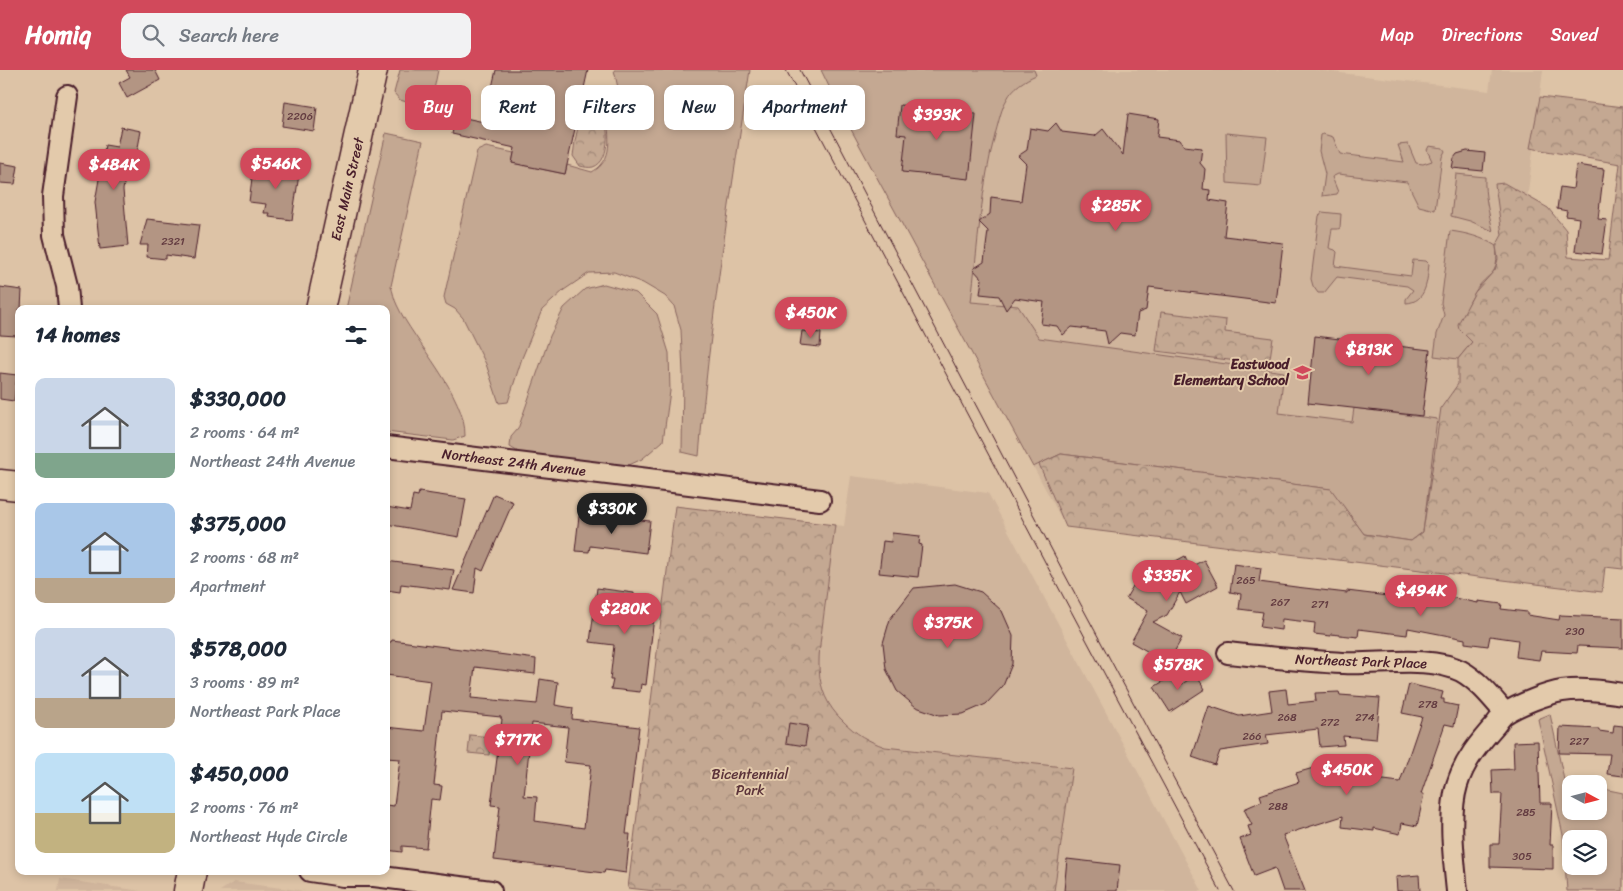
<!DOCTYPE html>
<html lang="en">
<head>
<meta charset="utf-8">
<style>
	:root { --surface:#fff; --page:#f2f2f3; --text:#1f2937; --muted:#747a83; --accent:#d1495b }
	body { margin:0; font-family:Sriracha,sans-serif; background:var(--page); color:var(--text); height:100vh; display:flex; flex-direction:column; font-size:19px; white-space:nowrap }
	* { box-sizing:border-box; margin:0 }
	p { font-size:16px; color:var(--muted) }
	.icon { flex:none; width:28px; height:28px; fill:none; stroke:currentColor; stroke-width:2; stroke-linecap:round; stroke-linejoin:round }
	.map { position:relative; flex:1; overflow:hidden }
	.details { position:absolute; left:15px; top:235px; width:375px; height:570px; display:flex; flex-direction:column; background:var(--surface); border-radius:10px; box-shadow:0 2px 8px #0003 }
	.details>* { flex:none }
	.top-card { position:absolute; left:405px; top:15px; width:475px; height:45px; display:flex; gap:10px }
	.needle { width:32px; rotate:97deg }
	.fabs { position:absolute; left:1562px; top:705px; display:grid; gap:10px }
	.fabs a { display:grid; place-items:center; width:45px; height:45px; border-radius:10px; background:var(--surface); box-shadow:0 2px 8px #0003; font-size:25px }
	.price { position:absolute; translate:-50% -42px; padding:0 11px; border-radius:18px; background:var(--accent); color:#fff; font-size:16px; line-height:32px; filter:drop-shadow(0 1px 2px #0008) }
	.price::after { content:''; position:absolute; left:50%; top:30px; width:15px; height:11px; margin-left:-8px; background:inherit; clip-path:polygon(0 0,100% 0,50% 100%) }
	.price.on { background:#222; color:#fff }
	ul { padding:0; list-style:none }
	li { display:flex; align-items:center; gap:15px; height:125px; padding:0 20px }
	li span { display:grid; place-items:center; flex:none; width:140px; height:100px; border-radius:10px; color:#555 }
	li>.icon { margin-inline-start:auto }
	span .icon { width:60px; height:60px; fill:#fffc; stroke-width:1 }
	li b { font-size:21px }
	h2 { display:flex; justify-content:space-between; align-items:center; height:60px; padding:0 20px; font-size:21px }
	.tag { padding:0 18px; border-radius:10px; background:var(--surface); box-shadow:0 2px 8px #0003; font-size:18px; line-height:45px }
	.tag.on { background:var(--accent); color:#fff }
	header { display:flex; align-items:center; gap:30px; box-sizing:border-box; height:70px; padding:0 25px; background:var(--accent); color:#fff }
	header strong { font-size:24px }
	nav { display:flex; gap:28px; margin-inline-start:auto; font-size:18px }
	.search { width:350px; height:45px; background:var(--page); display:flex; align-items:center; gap:12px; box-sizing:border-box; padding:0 18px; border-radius:10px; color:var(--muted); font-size:19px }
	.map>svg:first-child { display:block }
	.built { fill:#d0b59c }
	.green { fill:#c4a892; stroke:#87645e; fill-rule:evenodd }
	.forest { fill:url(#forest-crowns); stroke:#87645e }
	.building { fill:#b39583; stroke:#4a1f2b; fill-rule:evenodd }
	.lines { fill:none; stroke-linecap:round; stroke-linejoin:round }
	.street-casing { stroke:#4a1f2b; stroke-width:24 }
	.secondary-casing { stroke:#4a1f2b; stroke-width:31 }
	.street { stroke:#e3caab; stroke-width:20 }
	.secondary { stroke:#e3caab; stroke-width:28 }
	.tram { stroke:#4a1f2b; stroke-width:1 }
	.labels { text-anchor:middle; stroke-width:4; stroke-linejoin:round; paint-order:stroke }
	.number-label { font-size:11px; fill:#643c41 }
	.street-label { font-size:14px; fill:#4a1f2b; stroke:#e3caab }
	.poi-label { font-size:14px; font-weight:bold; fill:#4a1f2b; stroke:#e3caab; text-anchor:end }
	.park-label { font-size:14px; fill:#5c343a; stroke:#e3caab }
</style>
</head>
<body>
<header>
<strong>Homiq</strong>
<div class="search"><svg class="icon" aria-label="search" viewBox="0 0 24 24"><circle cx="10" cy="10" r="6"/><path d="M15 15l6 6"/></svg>Search here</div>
<nav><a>Map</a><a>Directions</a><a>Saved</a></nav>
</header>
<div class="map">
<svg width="1623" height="821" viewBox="0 0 1623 821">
	<defs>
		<pattern id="forest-crowns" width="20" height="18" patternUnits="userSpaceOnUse" patternTransform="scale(1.25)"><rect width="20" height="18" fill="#c4a892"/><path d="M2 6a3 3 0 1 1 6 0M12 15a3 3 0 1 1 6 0" fill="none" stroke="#a18877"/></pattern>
	</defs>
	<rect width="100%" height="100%" fill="#ddc3a6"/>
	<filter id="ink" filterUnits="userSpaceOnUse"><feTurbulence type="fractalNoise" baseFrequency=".02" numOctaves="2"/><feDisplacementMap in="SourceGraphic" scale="10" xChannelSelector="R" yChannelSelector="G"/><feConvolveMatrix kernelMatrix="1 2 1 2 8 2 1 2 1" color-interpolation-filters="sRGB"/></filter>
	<g filter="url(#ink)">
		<g class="built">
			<path d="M821 0H1316L1489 21 1492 0H1543L1519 195 1623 499 1605 497 1602 522 1066 457 840 39Z"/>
			<path d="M851 406 988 423 1202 821H1054L1072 698 885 677 870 672 855 662 833 642 826 629 822 617 818 590 835 455 844 456Z"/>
			<path d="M60 809 141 821H58Z"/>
			<path d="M234 812 305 821H220Z"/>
		</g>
		<g class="green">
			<path d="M400 0H438L430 39 400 30 394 23Z"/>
			<path d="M614 0H750C730 128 709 256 699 386L682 382 683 303 681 260 674 236 665 226 643 213 614 202 589 203 564 220 542 240 522 288 508 332 499 333 486 294 463 248 455 239 446 234 444 227 477 81 486 77 514 83 512 93 565 104 567 95 592 102C595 100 599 98 601 95 616 79 604 51 608 32L621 31Z"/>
			<path d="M821 0H1034L1036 5C1025 10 1013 17 1007 29 1001 39 999 51 996 61 981 116 978 175 971 232L1018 236 1039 268 1284 302 1279 343 1352 352 1354 338 1437 349 1423 462 1411 471 1364 464 1330 419 1061 384 1033 397 840 39Z"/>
			<path d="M386 63 423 71 391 216C393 222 394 229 397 235 414 272 466 325 465 366L453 370 386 362V239H346Z"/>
			<path d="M1226 63 1267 67 1261 116 1227 113Z"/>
			<path d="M1323 64 1333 67 1340 84 1404 92 1398 75 1408 74 1416 93 1423 94 1432 91 1427 80 1429 76 1443 78 1445 81 1442 87 1435 140 1419 136 1407 112 1338 104 1332 107 1338 122 1337 124 1322 126 1325 104 1319 81 1321 65Z"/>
			<path d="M1456 104 1485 107C1484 125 1489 143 1493 161L1470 151 1451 146Z"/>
			<path d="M1322 142 1341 144 1340 158 1338 159H1332L1329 178 1335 180 1337 182 1335 196 1411 206 1413 190 1426 191 1429 194C1427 210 1427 232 1406 233V229L1413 220 1407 216 1337 207 1324 223H1318L1313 216 1311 209 1319 146Z"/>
			<path d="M1450 161C1466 163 1482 167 1496 176 1500 209 1488 200 1475 222 1468 233 1464 247 1459 259L1472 272 1458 289 1434 286 1437 264 1444 245 1441 233Z"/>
			<path d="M604 214 636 223 657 244 669 283 670 321 663 371 642 389 627 396 520 383 510 377 511 367 518 359 550 266 564 238 585 219Z"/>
			<path d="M1550 644 1564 710 1580 714H1571V741H1599V718L1623 723V821H1567L1563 765 1538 649ZM1571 769H1599V796H1571Z"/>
		</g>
		<g class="forest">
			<path d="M1540 27 1623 37V499L1605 497 1602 522 1066 457 1039 394 1061 384 1331 419 1364 464 1411 471 1423 462 1441 338 1458 314V289L1472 272 1459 259 1458 254 1475 222 1495 200 1498 189 1496 176 1502 165 1495 114 1504 113 1548 138 1566 160 1568 187 1608 190 1620 94 1530 78Z"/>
			<path d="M589 31 601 34C608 48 613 91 593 97 589 98 584 97 580 96L573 86 575 71 583 34Z"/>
			<path d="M1161 242 1226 250 1225 262 1273 268 1269 295 1156 281Z"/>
			<path d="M675 436 835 455C831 485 828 514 824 543 819 584 810 620 843 651 856 664 868 671 885 677L1072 698 1054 821H655L628 818Z"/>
			<path d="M470 665 491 667 489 685 468 683Z"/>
		</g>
		<g class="building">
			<path d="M126 0H155L160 10 127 28 119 13 130 7Z"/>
			<path d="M496 0H588L565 104 512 93 515 78 452 64 456 46 484 52Z"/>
			<path d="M285 32 317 37 314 61 282 56Z"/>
			<path d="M900 35 976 44 969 109 902 102 906 65 897 64Z"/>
			<path d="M1128 44 1159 49 1157 67 1180 70 1184 76 1202 78 1200 93 1205 99 1203 119 1210 120 1209 130 1228 133 1224 166 1283 173 1276 233 1149 217 1146 240 1138 243 1135 265 1120 263 1108 274 1105 261 1072 257 1063 265 1057 256 1041 254 1044 232 1015 228 1006 240 999 226 980 224 982 209 973 199 984 192 988 161 979 152 990 144 991 127 1021 131 1026 94 1018 86 1027 80 1030 58 1048 61 1056 53 1062 62 1095 66 1103 59 1123 85Z"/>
			<path d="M121 57 141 61 137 83 129 82 123 120 128 176 100 179 95 132 105 75 117 77Z"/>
			<path d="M1467 81 1485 83 1483 101 1452 98 1454 88 1457 84Z"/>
			<path d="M0 93 18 96 15 114 0 113Z"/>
			<path d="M263 93 300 98 292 150 269 147 270 143H264L266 134 249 132 252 108 261 109Z"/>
			<path d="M1576 95 1604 99 1598 149 1607 150 1602 184 1575 181 1579 148 1566 146 1567 141 1557 139 1560 117 1573 119Z"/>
			<path d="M147 149 199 155 194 189 166 185V189L147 187 148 175H140Z"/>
			<path d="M0 217 22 220 21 239H19L17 266 0 265Z"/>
			<path d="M802 261 821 263 820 277 800 275Z"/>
			<path d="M1315 266 1430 280 1422 346 1308 333Z"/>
			<path d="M0 303 17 305 14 331 0 329Z"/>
			<path d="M419 422 466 429 459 467 386 454V437L410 441 413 425 418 426Z"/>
			<path d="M494 424 513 432 483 501 477 498 474 523 453 520Z"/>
			<path d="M579 446 622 452V448L650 451 646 483 590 476 589 482 575 481Z"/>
			<path d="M892 463 920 466 919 474 922 475 918 507 879 503 883 471 891 472Z"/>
			<path d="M1185 486 1190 497 1204 490 1218 516 1186 534 1180 522 1167 545 1153 552 1182 568 1168 593 1131 572 1148 541 1126 528 1140 504 1146 507Z"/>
			<path d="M386 491 454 500 450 520 401 514 400 522 386 520Z"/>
			<path d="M1234 494 1261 498 1259 512 1296 517 1347 523V521L1396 527 1397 519 1445 526 1478 533V531L1502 534 1501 539 1527 542V545L1559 550 1560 545 1623 548V578L1578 576 1577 583 1541 581 1539 590 1516 587 1518 570 1490 566 1488 576 1465 573V569L1408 558 1407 565 1359 559 1358 567 1331 564V566L1314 564 1315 553 1282 549 1281 560 1260 557 1263 542 1239 539 1241 524 1230 522Z"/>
			<path d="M955 514 981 522 1002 541 1013 566 1012 594 1003 616 986 634 963 644 939 645 916 637 897 621 886 599 883 573 890 549 914 518Z"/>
			<path d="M597 518 634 523V528L656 530 646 615 641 614 640 622 611 619 613 610H610L614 575 590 572Z"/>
			<path d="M392 570 536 589 535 604 475 597 471 628 537 634 540 609 558 612 555 635 573 638 572 649 639 657 626 764H630L626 803 605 800 604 803 494 790 500 736 491 735 502 649H501V647L442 641 434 715 442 716 440 730 431 729 426 778 402 776V782L386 780V735L394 736 400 689 386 688V657L424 661 431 611 386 605V572H391ZM532 653 568 657 564 692 591 695 584 758 535 751 537 727 524 726Z"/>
			<path d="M1175 604 1182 614 1196 605 1205 619 1170 642 1154 617Z"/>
			<path d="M1409 614 1443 622 1441 629H1444V633L1458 636 1454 656 1445 654 1421 724H1424L1417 756 1402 753 1400 764 1374 758V761L1342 757 1343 746 1283 765 1305 821H1283L1275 798 1254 806 1240 769 1251 765 1248 756 1252 755 1244 739 1262 731 1260 725 1299 712 1296 703 1324 695 1327 703 1400 712 1422 647 1402 643Z"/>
			<path d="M1286 619 1288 634 1316 631 1315 623 1339 622 1340 625 1380 628 1376 669 1343 666 1344 675 1320 677 1318 659 1266 665 1268 674 1220 681 1215 695 1192 687 1209 636 1239 646 1272 641 1269 621Z"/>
			<path d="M789 653 808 656 805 676 786 673Z"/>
			<path d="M1614 655 1623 656V706L1607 704 1610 684 1559 683 1560 657 1599 659V661L1613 663Z"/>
			<path d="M1538 671 1540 733H1552L1550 775H1553V799L1490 797V774H1499L1502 724H1493L1492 700 1514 699 1513 672Z"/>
			<path d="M1067 789 1120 795 1117 821H1064Z"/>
			<path d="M1419 805 1420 821H1397L1396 807Z"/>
		</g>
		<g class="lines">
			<defs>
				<g id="street">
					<path d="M67 26 53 126 54 165 67 216 69 239"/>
					<path d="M386 377 820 430"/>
					<path d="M1228 583C1267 587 1305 591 1343 593 1379 595 1429 585 1461 601 1479 611 1492 628 1505 643"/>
					<path d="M310 801 343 806H374L491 821"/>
					<path d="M1457 821C1454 790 1448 745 1457 715 1464 691 1480 672 1496 654 1499 650 1502 645 1506 643 1518 635 1548 623 1562 621 1583 618 1603 621 1623 624"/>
				</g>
				<g id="secondary">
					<path d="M320 239 373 0"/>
					<path d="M0 414 19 416"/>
					<path d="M188 821 192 801"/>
				</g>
			</defs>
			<use href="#street" class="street-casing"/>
			<use href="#secondary" class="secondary-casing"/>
			<use href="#street" class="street"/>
			<use href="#secondary" class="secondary"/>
			<g class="tram">
				<path d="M786 0 1054 509 1220 821"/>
				<path d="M800 0 1064 503 1234 821"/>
			</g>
		</g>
	</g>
	<defs>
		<symbol id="school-bare" viewBox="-9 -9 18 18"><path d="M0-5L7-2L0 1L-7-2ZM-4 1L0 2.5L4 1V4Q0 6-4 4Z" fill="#d1495b" stroke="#e3caab" stroke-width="2.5" paint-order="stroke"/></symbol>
	</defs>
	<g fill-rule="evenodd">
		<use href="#school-bare" x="1290" y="290" width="25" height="25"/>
	</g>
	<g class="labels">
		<g class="number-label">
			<text x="300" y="50">2206</text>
			<text x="173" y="175">2321</text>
			<text x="1246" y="514">265</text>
			<text x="1280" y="536">267</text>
			<text x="1320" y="538">271</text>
			<text x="1575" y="565">230</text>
			<text x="1428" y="638">278</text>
			<text x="1287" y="651">268</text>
			<text x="1365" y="651">274</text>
			<text x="1330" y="656">272</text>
			<text x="1252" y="670">266</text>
			<text x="1579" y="675">227</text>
			<text x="1278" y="740">288</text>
			<text x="1526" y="746">285</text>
			<text x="1522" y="790">305</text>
		</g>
		<g class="street-label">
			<text transform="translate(347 119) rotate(-77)" y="5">East Main Street</text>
			<text transform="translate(514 392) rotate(7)" y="5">Northeast 24th Avenue</text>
			<text transform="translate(1361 591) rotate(2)" y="5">Northeast Park Place</text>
		</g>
		<g class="poi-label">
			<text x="1289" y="299">Eastwood<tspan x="1289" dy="16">Elementary School</tspan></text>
		</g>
		<g class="park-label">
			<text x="750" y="709">Bicentennial<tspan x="750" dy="16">Park</tspan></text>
		</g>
	</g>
</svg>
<div class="fabs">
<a><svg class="needle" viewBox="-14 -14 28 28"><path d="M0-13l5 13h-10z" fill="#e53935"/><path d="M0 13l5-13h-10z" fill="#747a83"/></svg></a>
<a><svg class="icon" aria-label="layers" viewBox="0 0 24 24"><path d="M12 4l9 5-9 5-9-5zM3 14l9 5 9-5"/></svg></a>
</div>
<b class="price" style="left:937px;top:71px">$393K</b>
<b class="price" style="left:276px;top:120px">$546K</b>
<b class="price" style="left:114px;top:121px">$484K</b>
<b class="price" style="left:1116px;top:162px">$285K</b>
<b class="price" style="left:811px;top:269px">$450K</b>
<b class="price" style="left:1369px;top:306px">$813K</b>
<b class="price on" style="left:612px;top:465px">$330K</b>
<b class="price" style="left:1167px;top:532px">$335K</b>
<b class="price" style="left:1421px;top:547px">$494K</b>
<b class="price" style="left:625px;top:565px">$280K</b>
<b class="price" style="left:948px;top:579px">$375K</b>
<b class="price" style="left:1178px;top:621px">$578K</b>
<b class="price" style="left:518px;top:696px">$717K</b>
<b class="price" style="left:1347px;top:726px">$450K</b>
<div class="top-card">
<a class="tag on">Buy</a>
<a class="tag">Rent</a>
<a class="tag">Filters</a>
<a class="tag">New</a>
<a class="tag">Apartment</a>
</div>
<section class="details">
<h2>14 homes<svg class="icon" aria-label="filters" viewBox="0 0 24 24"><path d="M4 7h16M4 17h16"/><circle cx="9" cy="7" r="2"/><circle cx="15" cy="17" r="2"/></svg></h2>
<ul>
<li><span style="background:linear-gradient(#c9d6e8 75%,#7fa58c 0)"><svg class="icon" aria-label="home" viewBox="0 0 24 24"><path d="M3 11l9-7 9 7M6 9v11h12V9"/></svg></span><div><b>$330,000</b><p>2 rooms · 64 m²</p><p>Northeast 24th Avenue</p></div></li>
<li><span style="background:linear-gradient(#a9c7e8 75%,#b9a48a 0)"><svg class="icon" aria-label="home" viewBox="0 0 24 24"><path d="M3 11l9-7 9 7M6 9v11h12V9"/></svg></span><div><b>$375,000</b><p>2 rooms · 68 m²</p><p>Apartment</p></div></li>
<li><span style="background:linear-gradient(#c9d6e8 70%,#b9a48a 0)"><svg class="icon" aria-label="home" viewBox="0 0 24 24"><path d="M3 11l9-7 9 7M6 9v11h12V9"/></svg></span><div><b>$578,000</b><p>3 rooms · 89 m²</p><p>Northeast Park Place</p></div></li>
<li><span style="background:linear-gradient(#bfe0f5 60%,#c2b280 0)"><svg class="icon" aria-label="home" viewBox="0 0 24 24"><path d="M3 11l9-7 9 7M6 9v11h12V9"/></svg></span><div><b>$450,000</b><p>2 rooms · 76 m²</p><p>Northeast Hyde Circle</p></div></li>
</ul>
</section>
</div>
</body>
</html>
